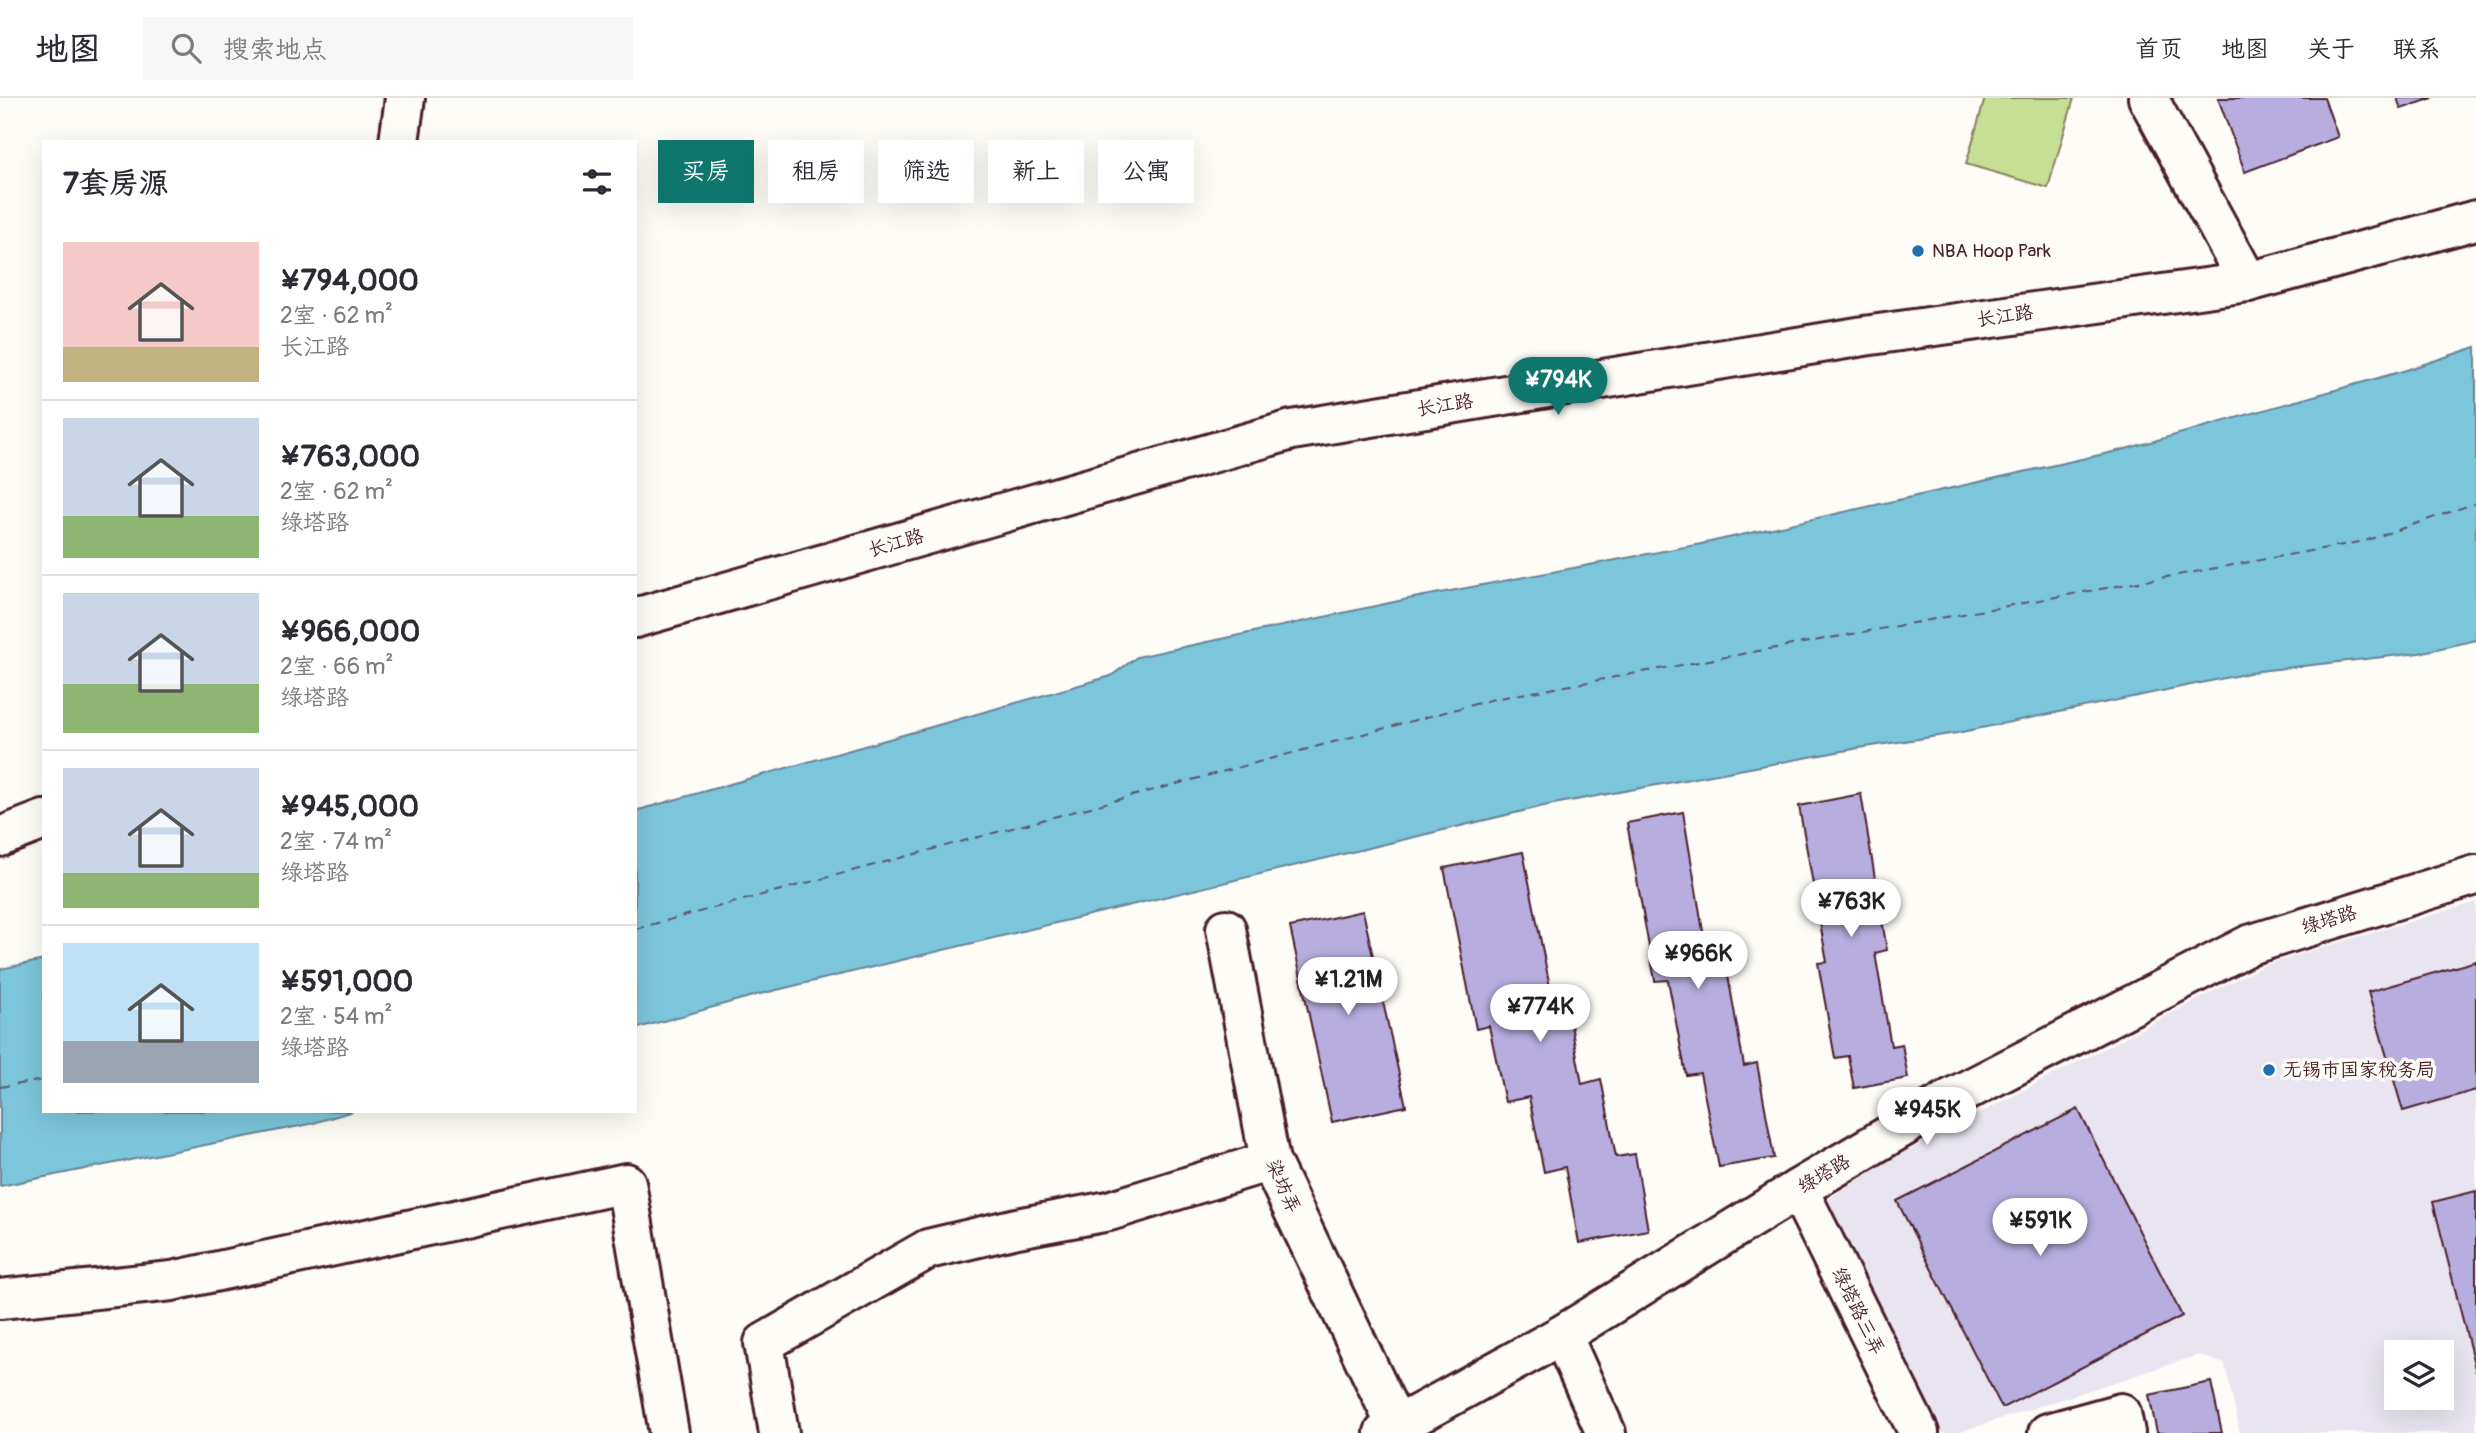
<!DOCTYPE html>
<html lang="zh">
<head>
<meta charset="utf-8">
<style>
  :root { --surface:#fff; --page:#f7f7f7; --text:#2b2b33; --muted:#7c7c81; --line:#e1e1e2; --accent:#0f766e }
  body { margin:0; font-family:Pangolin,"LXGW WenKai TC",sans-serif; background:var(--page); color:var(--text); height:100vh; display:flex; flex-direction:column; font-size:26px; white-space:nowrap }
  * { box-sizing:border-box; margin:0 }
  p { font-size:23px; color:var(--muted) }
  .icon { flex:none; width:38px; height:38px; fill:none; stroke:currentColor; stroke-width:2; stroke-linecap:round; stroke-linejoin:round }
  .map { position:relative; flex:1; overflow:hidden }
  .details { position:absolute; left:42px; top:42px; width:595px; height:973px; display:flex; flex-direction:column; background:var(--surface); border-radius:0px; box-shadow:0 7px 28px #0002 }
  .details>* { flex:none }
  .banner { position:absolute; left:658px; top:42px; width:665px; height:63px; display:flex; gap:14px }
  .fabs { position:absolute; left:2384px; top:1242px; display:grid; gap:14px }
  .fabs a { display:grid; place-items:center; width:70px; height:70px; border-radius:0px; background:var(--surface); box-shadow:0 7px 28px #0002; font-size:35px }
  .price { position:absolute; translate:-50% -60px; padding:0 16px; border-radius:24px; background:#fff; color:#222; font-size:23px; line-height:46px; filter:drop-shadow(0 2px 4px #0008) }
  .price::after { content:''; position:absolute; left:50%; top:42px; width:21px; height:16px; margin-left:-10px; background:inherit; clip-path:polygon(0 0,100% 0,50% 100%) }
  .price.current { background:var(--accent); color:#fff }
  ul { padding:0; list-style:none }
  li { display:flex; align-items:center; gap:21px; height:175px; padding:0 21px }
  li+li { border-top:2px solid var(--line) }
  li span { display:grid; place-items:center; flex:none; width:196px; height:140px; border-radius:0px; color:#555 }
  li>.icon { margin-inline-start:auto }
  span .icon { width:84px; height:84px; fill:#fffc; stroke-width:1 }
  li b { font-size:30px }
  h2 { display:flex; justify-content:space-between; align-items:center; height:84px; padding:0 21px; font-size:30px }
  .tag { padding:0 24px; border-radius:0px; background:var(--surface); box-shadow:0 7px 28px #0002; font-size:24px; line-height:63px }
  .tag.current { background:var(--accent); color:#fff }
  header { display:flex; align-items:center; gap:42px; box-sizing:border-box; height:98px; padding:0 35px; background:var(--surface); border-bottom:2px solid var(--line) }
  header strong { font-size:33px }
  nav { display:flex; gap:38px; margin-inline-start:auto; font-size:24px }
  .search { width:490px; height:63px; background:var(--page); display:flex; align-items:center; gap:18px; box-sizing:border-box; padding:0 24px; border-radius:0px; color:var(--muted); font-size:26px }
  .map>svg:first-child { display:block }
</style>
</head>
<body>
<header>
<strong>地图</strong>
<div class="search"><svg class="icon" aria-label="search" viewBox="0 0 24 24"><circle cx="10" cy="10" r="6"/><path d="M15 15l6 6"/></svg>搜索地点</div>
<nav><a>首页</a><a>地图</a><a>关于</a><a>联系</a></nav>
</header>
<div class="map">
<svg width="2476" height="1335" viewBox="0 0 2476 1335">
  <rect width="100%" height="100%" fill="#fdfcf7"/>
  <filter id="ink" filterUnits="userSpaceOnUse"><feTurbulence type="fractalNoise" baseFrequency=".0143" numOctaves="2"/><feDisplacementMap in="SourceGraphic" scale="14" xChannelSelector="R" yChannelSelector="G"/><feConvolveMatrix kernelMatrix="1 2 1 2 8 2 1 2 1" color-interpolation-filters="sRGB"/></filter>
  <g filter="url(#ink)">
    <!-- built -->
    <path fill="#e8e5f0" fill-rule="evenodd" d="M2476,804V1335H2240L2225,1266L2199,1257L1956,1335H1940L1827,1103L1861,1077L2264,867ZM2396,1255H2441V1300H2396Z"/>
    <!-- green -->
    <polygon fill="#c6df95" stroke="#887f60" stroke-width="2" points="1985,0 2074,0 2048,90 1966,66"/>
    <!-- water -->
    <g fill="#7bc6db" stroke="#678395" stroke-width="2">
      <polygon points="2476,249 2476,542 2419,555 2259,573 1957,635 1859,650 1548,707 760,896 635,931 635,713 1111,578 1137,559 1408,501 1701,446 2122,352 2403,273"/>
      <polygon points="44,862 44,1013 353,1013 310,1026 0,1088 0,871"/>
    </g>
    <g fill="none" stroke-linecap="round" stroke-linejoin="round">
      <!-- ferry -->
      <g stroke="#5b5969" stroke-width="2" stroke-dasharray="9 7" stroke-linecap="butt">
        <polyline points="635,831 1494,601 2365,443 2476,405"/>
        <polyline points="0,989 44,982"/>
      </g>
    </g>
    <!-- building -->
    <g fill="#b7aedf" stroke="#4a1f2b" stroke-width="2">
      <polygon points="2218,0 2324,0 2338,39 2245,74"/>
      <polygon points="2397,0 2433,0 2401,11"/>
      <polygon points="1861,696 1887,852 1875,855 1891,948 1902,946 1908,980 1854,990 1848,958 1835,960 1818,865 1827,864 1799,708"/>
      <polygon points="1683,714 1710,875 1727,872 1744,968 1757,965 1774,1060 1719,1069 1700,975 1686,977 1668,882 1655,883 1627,725"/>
      <polygon points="1523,754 1555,914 1568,911 1582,986 1601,981 1616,1059 1635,1056 1648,1132 1579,1145 1565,1069 1544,1074 1529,999 1505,1004 1489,928 1476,931 1444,770"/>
      <polygon points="1363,813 1406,1008 1332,1024 1290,829"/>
      <polygon points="2476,863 2476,992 2403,1013 2368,894"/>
      <polygon points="2078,1011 2182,1218 2002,1310 1897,1103"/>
      <polygon points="2476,1093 2476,1274 2433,1104"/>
      <polygon points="2211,1284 2222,1335 2157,1335 2149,1297"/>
    </g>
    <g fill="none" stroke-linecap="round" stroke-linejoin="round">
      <!-- minor casing -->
      <g stroke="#4a1f2b" stroke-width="44">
        <g id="minor">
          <polyline points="2148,0 2248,184"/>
          <polyline points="399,44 405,0"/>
          <polyline points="635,520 1292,332 1864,238 2248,184 2476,122"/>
          <polyline points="0,739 44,722"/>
          <polyline points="1226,831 1270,1063 1396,1327"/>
          <polyline points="1798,1091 1919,1335"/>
          <polyline points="0,1201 172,1183 626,1085 669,1335"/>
          <polyline points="1562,1237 1606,1335"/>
          <polyline points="779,1335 764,1245 928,1151 1017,1130 1109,1113 1270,1063"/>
          <polyline points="1384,1335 1562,1237 1798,1091 1952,1000 2249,847 2476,777"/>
          <polyline points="2048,1335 2121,1315 2125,1335"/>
        </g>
      </g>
      <!-- minor -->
      <use href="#minor" stroke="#fdfcf7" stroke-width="38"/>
    </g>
  </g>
  <!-- markers -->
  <g fill="#1f6fb2" stroke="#fdfcf7" stroke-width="2.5">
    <circle cx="1918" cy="153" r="7"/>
    <circle cx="2269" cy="972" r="7"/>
  </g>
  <g text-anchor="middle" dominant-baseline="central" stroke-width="7" stroke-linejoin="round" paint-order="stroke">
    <!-- poi labels -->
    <g font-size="19" fill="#4a1f2b" stroke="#fdfcf7" text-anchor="start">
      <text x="1932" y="153">NBA Hoop Park</text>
      <text x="2283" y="972">无锡市国家税务局</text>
    </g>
    <!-- street labels -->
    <g font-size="19" fill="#4a1f2b" stroke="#fdfcf7">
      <text transform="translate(2005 218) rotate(-8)">长江路</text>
      <text transform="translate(1445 307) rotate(-9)">长江路</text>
      <text transform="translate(896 445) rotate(-16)">长江路</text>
      <text transform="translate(2329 822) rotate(-17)">绿塔路</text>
      <text transform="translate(1824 1076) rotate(-31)">绿塔路</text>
      <text transform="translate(1283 1088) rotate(66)">染坊弄</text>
      <text transform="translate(1858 1213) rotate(64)">绿塔路三弄</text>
    </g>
  </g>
</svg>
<div class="fabs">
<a><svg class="icon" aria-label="layers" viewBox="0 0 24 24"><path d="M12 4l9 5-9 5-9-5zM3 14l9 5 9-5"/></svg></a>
</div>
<b class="price current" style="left:1558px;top:319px">¥794K</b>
<b class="price" style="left:1851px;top:841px">¥763K</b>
<b class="price" style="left:1698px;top:893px">¥966K</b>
<b class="price" style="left:1348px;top:919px">¥1.21M</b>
<b class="price" style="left:1540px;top:946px">¥774K</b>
<b class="price" style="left:1927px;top:1049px">¥945K</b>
<b class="price" style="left:2040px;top:1160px">¥591K</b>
<div class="banner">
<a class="tag current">买房</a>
<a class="tag">租房</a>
<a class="tag">筛选</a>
<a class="tag">新上</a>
<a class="tag">公寓</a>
</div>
<section class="details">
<h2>7套房源<svg class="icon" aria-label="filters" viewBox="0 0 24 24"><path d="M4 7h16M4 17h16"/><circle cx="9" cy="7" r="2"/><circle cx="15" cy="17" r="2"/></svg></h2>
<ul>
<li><span style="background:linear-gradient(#f6c9c9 75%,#c2b280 0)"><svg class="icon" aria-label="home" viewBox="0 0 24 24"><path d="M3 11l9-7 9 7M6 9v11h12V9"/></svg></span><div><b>¥794,000</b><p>2室 · 62 m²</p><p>长江路</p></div></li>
<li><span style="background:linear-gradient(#c9d6e8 70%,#8fb573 0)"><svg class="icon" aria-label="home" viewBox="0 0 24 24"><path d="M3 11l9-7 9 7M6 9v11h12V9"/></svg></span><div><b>¥763,000</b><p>2室 · 62 m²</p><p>绿塔路</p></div></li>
<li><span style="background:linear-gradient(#c9d6e8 65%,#8fb573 0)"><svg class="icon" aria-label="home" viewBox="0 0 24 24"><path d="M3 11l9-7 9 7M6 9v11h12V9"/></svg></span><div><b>¥966,000</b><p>2室 · 66 m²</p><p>绿塔路</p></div></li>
<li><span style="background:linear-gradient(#c9d6e8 75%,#8fb573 0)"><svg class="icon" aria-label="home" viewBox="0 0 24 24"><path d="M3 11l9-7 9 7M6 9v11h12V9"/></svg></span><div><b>¥945,000</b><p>2室 · 74 m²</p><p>绿塔路</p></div></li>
<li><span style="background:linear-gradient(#bfe0f5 70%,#9aa5b1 0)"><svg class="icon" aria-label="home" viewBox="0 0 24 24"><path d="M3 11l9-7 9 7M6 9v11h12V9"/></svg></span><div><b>¥591,000</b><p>2室 · 54 m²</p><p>绿塔路</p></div></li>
</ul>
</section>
</div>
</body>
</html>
